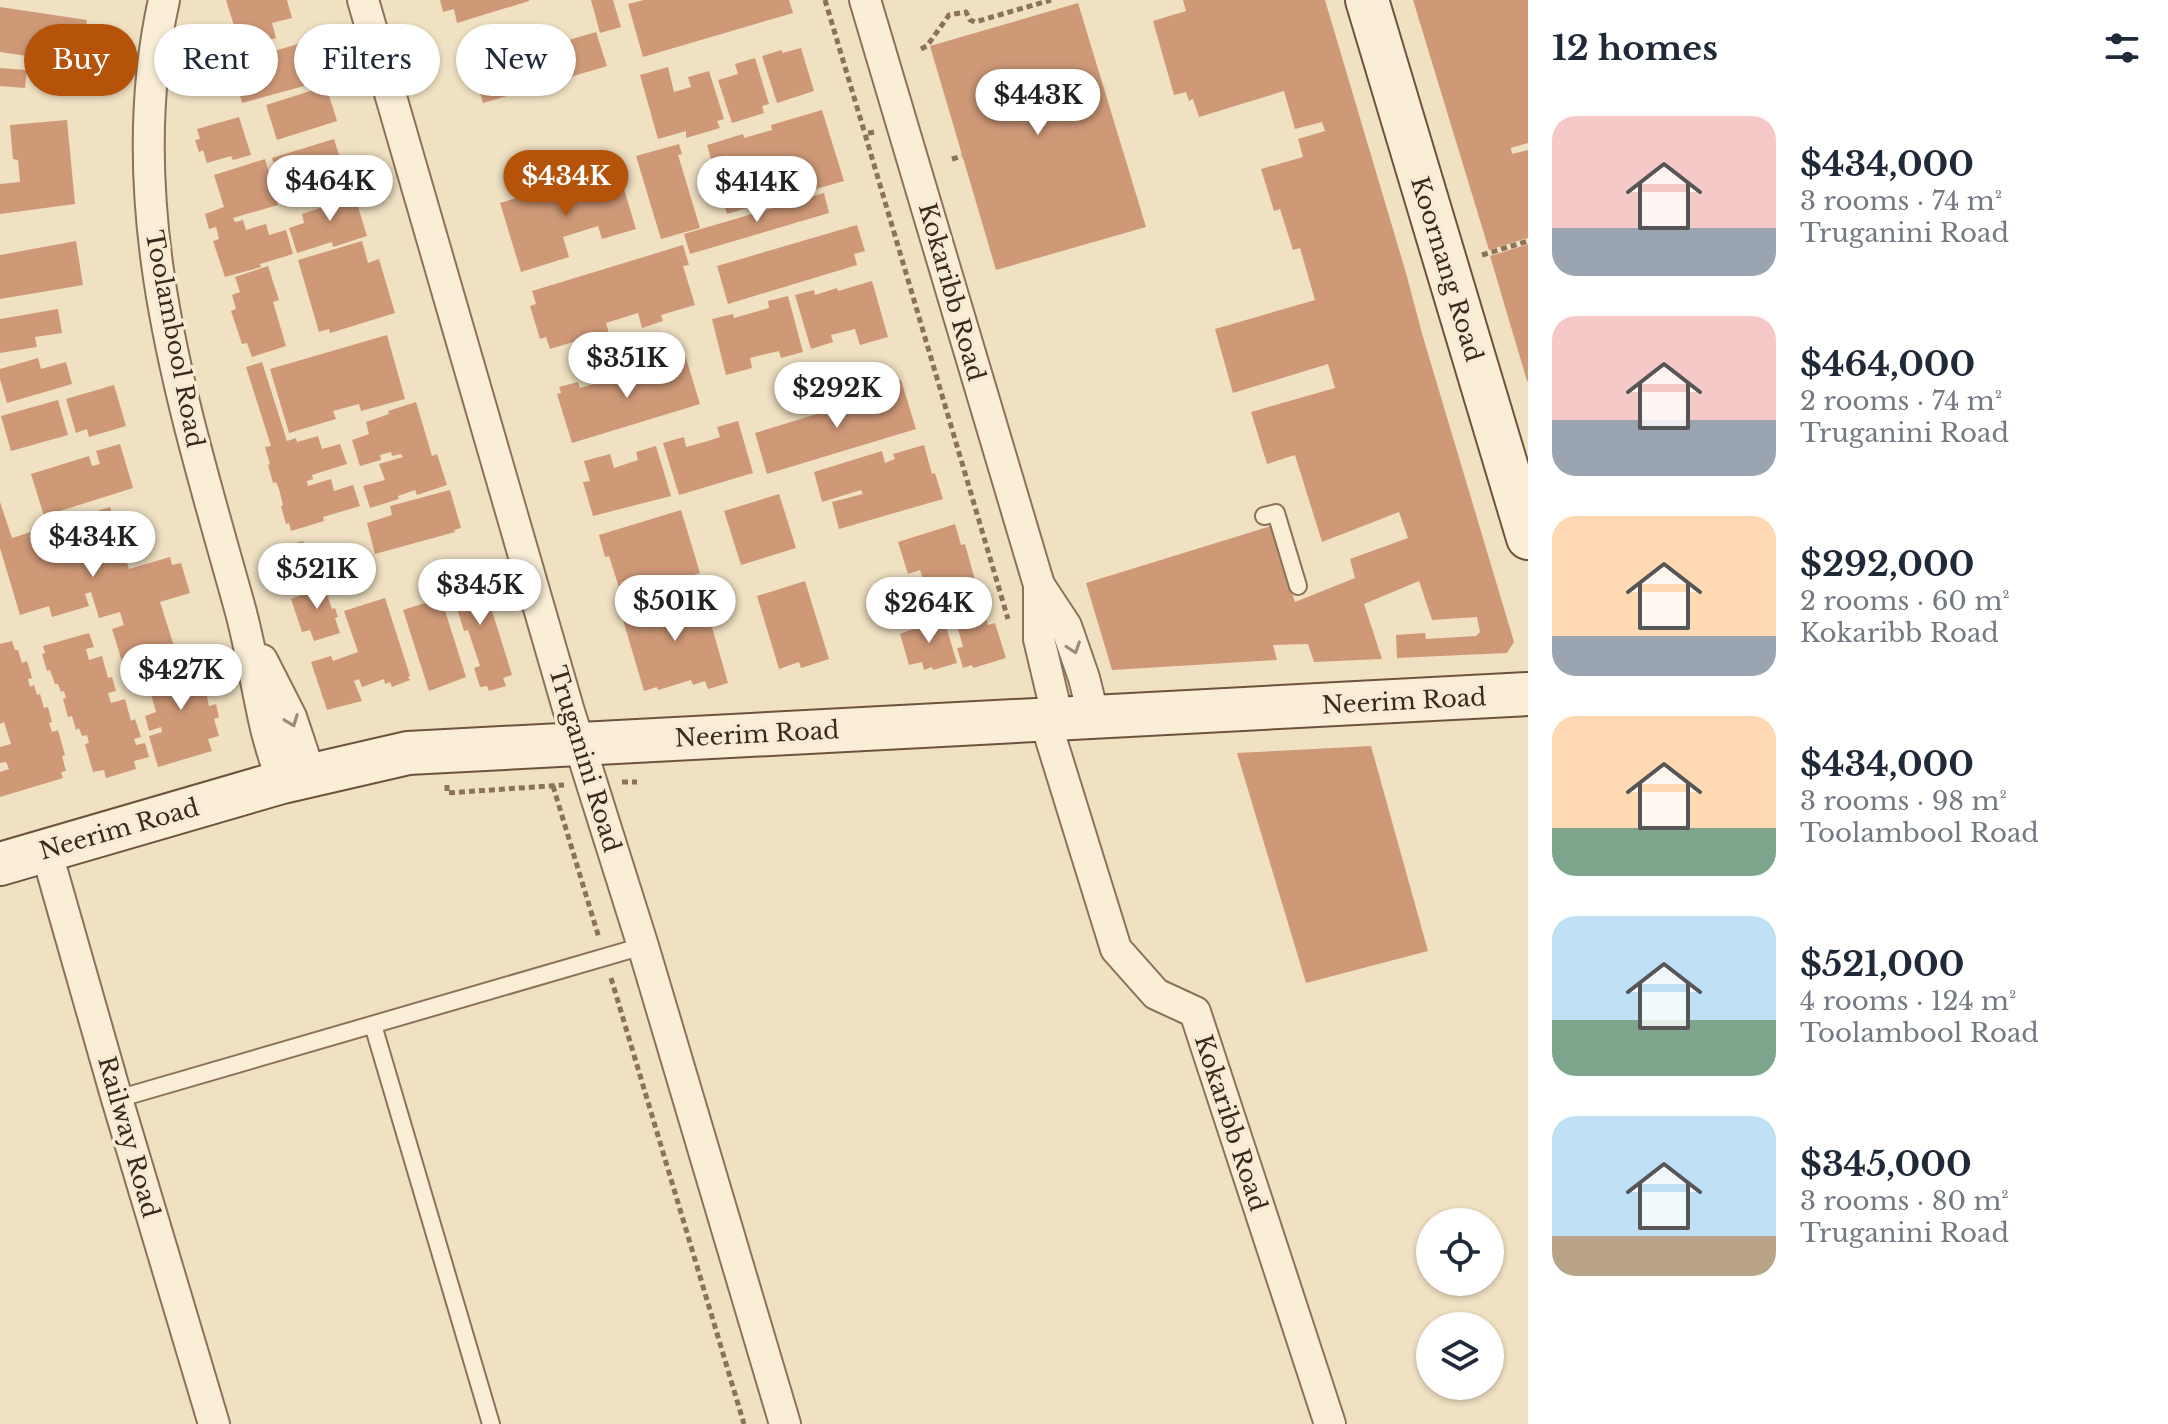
<!DOCTYPE html>
<html lang="en">
<head>
<meta charset="utf-8">
<style>
  :root { --surface:#fff; --page:#f6f6f7; --text:#1f2937; --muted:#747a83; --accent:#b45309 }
  body { margin:0; font-family:"Libre Baskerville",serif; background:var(--page); color:var(--text); height:100vh; display:flex; flex-direction:column; font-size:30px; white-space:nowrap }
  * { box-sizing:border-box; margin:0 }
  p { font-size:26px; color:var(--muted) }
  .icon { flex:none; width:44px; height:44px; fill:none; stroke:currentColor; stroke-width:2; stroke-linecap:round; stroke-linejoin:round }
  .map { position:relative; flex:1; overflow:hidden }
  .sheet { display:flex; flex-direction:column; background:var(--surface); width:640px }
  .sheet>* { flex:none }
  .guide { position:absolute; left:24px; top:24px; width:760px; height:72px; display:flex; gap:16px }
  .fabs { position:absolute; left:1416px; top:1208px; display:grid; gap:16px }
  .fabs a { display:grid; place-items:center; width:88px; height:88px; border-radius:50%; background:var(--surface); box-shadow:0 2px 6px #0004; font-size:40px }
  .price { position:absolute; translate:-50% -68px; padding:0 18px; border-radius:28px; background:#fff; color:#222; font-size:26px; line-height:52px; filter:drop-shadow(0 2px 4px #0008) }
  .price::after { content:''; position:absolute; left:50%; top:48px; width:24px; height:18px; margin-left:-12px; background:inherit; clip-path:polygon(0 0,100% 0,50% 100%) }
  .price.active { background:var(--accent); color:#fff }
  ul { padding:0; list-style:none }
  li { display:flex; align-items:center; gap:24px; height:200px; padding:0 24px }
  li span { display:grid; place-items:center; flex:none; width:224px; height:160px; border-radius:24px; color:#555 }
  li>.icon { margin-inline-start:auto }
  span .icon { width:96px; height:96px; fill:#fffc; stroke-width:1 }
  li b { font-size:34px }
  h2 { display:flex; justify-content:space-between; align-items:center; height:96px; padding:0 24px; font-size:34px }
  .pill { padding:0 28px; border-radius:36px; background:var(--surface); box-shadow:0 2px 6px #0004; font-size:28px; line-height:72px }
  .pill.active { background:var(--accent); color:#fff }
  main { display:flex; flex:1; min-height:0 }
  .map>svg:first-child { display:block }
</style>
</head>
<body>
<main>
<div class="map">
<svg width="1528" height="1424" viewBox="0 0 1528 1424">
  <rect width="100%" height="100%" fill="#f0e1c3"/>
  <!-- building -->
  <g fill="#cf9978">
    <polygon points="226,0 287,0 292,18 272,23 276,38 241,48"/>
    <polygon points="440,0 529,0 529,1 457,23 454,9 443,12"/>
    <polygon points="591,0 613,0 621,27 600,33"/>
    <polygon points="644,0 789,0 793,13 643,57 628,4"/>
    <polygon points="1183,0 1325,0 1406,273 1423,337 1514,642 1507,653 1397,658 1396,635 1425,633 1426,639 1476,636 1480,632 1477,617 1432,620 1419,581 1364,604 1382,659 1314,662 1308,644 1273,645 1277,660 1112,670 1086,583 1271,526 1295,602 1355,578 1350,559 1408,538 1399,512 1322,542 1295,455 1267,464 1251,412 1335,388 1328,364 1233,393 1215,329 1315,300 1300,248 1293,250 1280,209 1274,211 1261,169 1303,157 1298,139 1325,131 1322,122 1295,129 1284,91 1199,117 1193,99 1189,101 1186,92 1174,95 1153,21 1186,11"/>
    <polygon points="1413,0 1528,0 1528,143 1511,148 1512,154 1528,150 1528,238 1489,250"/>
    <polygon points="1078,3 1146,227 996,270 930,46"/>
    <polygon points="0,7 87,20 80,64 0,52"/>
    <polygon points="596,32 607,66 483,103 473,68"/>
    <polygon points="308,41 322,81 242,103 237,85 220,90 214,69"/>
    <polygon points="801,48 814,91 777,103 762,56 782,50 782,53"/>
    <polygon points="755,58 769,104 762,106 764,113 732,123 718,80 738,74 735,64"/>
    <polygon points="668,67 674,92 691,87 688,77 709,71 724,119 717,121 720,128 686,138 686,131 658,139 640,75"/>
    <polygon points="0,68 27,70 25,88 0,86"/>
    <polygon points="326,86 337,121 277,140 266,105"/>
    <polygon points="822,110 844,181 791,196 789,192 763,200 764,203 727,214 707,145 743,134 744,138 772,130 771,125"/>
    <polygon points="239,117 251,155 233,160 231,156 207,163 203,150 199,152 195,140 200,139 197,129"/>
    <polygon points="67,120 75,204 0,214 0,184 20,182 18,160 13,159 10,125"/>
    <polygon points="334,139 344,171 354,168 359,183 334,191 333,187 286,202 272,158"/>
    <polygon points="679,144 682,154 678,155 700,228 661,239 636,156"/>
    <polygon points="265,159 278,205 233,218 235,222 243,220 246,230 266,224 269,235 286,230 293,254 260,264 261,267 225,277 213,241 219,239 216,227 209,229 205,214 224,207 214,175"/>
    <polygon points="617,166 636,229 602,239 598,226 563,237 569,257 521,272 500,203 549,188 551,197 585,186 582,177"/>
    <polygon points="347,188 351,201 356,200 367,236 333,247 332,242 297,253 289,228 304,223 302,214 323,207 319,197"/>
    <polygon points="824,193 829,213 690,254 684,234"/>
    <polygon points="857,225 865,251 854,254 857,265 728,304 717,266"/>
    <polygon points="76,241 83,285 0,299 0,255"/>
    <polygon points="362,241 368,263 379,259 395,313 330,333 329,329 319,332 298,260"/>
    <polygon points="1528,244 1528,381 1527,381 1490,256"/>
    <polygon points="683,245 689,265 683,266 695,305 661,315 663,321 642,328 638,313 606,323 610,337 594,342 593,336 550,349 546,337 540,339 530,306 536,304 532,291"/>
    <polygon points="268,266 279,300 273,302 286,346 252,357 247,343 242,344 231,311 236,309 232,295 240,292 235,277"/>
    <polygon points="872,281 888,337 860,345 855,329 831,335 833,342 811,349 795,295 814,290 815,295 837,288 838,291"/>
    <polygon points="788,296 803,352 781,358 779,351 750,358 752,368 726,375 712,319 733,314 734,318 769,308 768,301"/>
    <polygon points="58,309 62,333 35,337 37,347 0,353 0,319"/>
    <polygon points="387,335 405,399 361,411 359,404 333,411 336,419 289,433 270,369"/>
    <polygon points="673,353 675,358 685,355 700,404 572,443 557,394 561,393 559,387 578,382 580,388 631,373 634,379 643,376 645,381 662,376 656,358"/>
    <polygon points="38,358 41,369 66,362 72,384 7,403 0,379 0,369"/>
    <polygon points="262,362 287,441 296,438 297,442 318,436 322,449 340,444 347,464 312,475 313,479 307,481 308,486 331,479 334,491 353,485 360,506 323,517 324,521 291,531 289,523 286,524 281,506 283,505 279,489 276,482 273,483 268,465 270,464 265,447 271,446 246,367"/>
    <polygon points="901,380 916,429 767,474 755,433 886,393 884,385"/>
    <polygon points="114,385 126,426 89,437 87,429 76,433 66,399"/>
    <polygon points="58,400 68,435 11,451 1,416"/>
    <polygon points="416,402 432,456 437,454 447,485 417,495 415,490 398,496 399,499 370,508 363,486 385,480 379,464 403,457 401,454 392,456 391,452 380,455 381,460 360,466 352,440 369,434 366,422 389,414 388,411"/>
    <polygon points="738,421 753,473 679,495 663,443 684,437 686,447 708,441 720,437 717,427"/>
    <polygon points="120,444 133,488 44,516 31,474 89,456 92,466 100,464 96,451"/>
    <polygon points="924,445 932,474 935,473 943,499 839,529 832,502 863,494 861,490 822,502 814,472 882,451 885,463 895,459 893,454"/>
    <polygon points="656,446 671,496 593,516 583,482 590,481 584,461 610,454 614,468 638,460 636,452"/>
    <polygon points="450,490 461,528 454,530 455,532 375,554 367,523 392,515 390,506"/>
    <polygon points="779,494 796,548 741,565 724,511"/>
    <polygon points="0,502 12,538 110,507 129,569 170,557 172,565 181,563 190,593 160,602 174,646 122,661 112,629 124,625 120,612 99,618 91,592 85,594 89,606 52,617 49,606 20,615 0,548"/>
    <polygon points="681,510 700,573 622,597 609,556 605,557 599,535"/>
    <polygon points="955,524 961,545 965,544 977,587 974,588 980,608 954,616 953,612 936,617 920,570 908,574 898,542"/>
    <polygon points="303,541 313,576 285,584 275,549"/>
    <polygon points="478,566 512,675 503,678 506,686 489,691 487,686 480,687 474,668 480,666 468,630 464,631 447,576"/>
    <polygon points="324,574 330,591 326,592 332,609 335,608 338,617 335,618 340,633 314,641 310,630 302,632 291,599 314,590 310,579"/>
    <polygon points="805,581 829,659 801,668 799,662 779,669 757,596"/>
    <polygon points="701,589 728,683 708,689 705,681 693,685 691,680 658,690 657,687 644,691 621,613"/>
    <polygon points="385,598 410,676 408,677 410,680 392,687 390,682 385,684 384,679 362,687 359,679 354,681 362,701 327,710 311,662 331,656 333,661 358,652 344,611"/>
    <polygon points="441,598 466,677 429,691 403,610"/>
    <polygon points="984,612 988,625 995,623 1006,658 973,668 972,665 963,668 957,648 963,647 956,621"/>
    <polygon points="936,619 937,622 944,620 957,663 933,670 932,667 924,670 922,662 909,665 900,634 913,629 912,626"/>
    <polygon points="89,633 94,647 86,649 89,660 102,656 108,678 112,677 116,691 108,693 111,703 125,699 131,721 135,719 141,737 134,739 136,745 145,743 149,757 134,761 136,769 106,778 104,770 93,772 85,744 89,743 87,735 82,736 79,728 76,730 72,716 68,717 63,699 66,698 64,691 61,692 58,684 55,684 50,670 47,671 42,654 45,653 43,646"/>
    <polygon points="12,641 15,650 18,650 22,663 27,661 32,678 28,679 30,687 34,685 37,695 40,694 44,708 48,707 52,722 49,723 52,732 58,730 65,755 62,756 66,771 61,772 63,778 0,797 0,772 9,769 6,762 0,763 0,747 11,744 4,722 0,724 0,644"/>
    <polygon points="178,657 186,660 189,669 197,666 199,671 210,668 214,685 205,687 209,706 216,704 219,717 214,719 219,736 208,739 212,751 158,767 149,736 162,732 161,727 149,731 145,716 156,712 147,680 157,677 155,669 160,662"/>
    <polygon points="1371,746 1428,951 1306,983 1237,753"/>
  </g>
  <g fill="none" stroke-linecap="round" stroke-linejoin="round">
    <!-- lane casing -->
    <g stroke="#8b7259" stroke-width="20">
      <g id="lane">
        <polyline points="1264,516 1276,513 1298,586"/>
        <polyline points="373,1025 491,1424"/>
        <polyline points="117,1099 643,946"/>
      </g>
    </g>
    <!-- street casing -->
    <g stroke="#8b7259" stroke-width="34">
      <g id="street">
        <path d="M164,0C118,207 184,407 239,605C250,644 256,684 265,724C269,743 276,762 282,782"/>
        <polyline points="363,0 568,708 643,946 785,1424"/>
        <polyline points="865,0 1039,585 1039,639 1058,719"/>
        <polyline points="1039,585 1066,626 1084,678 1094,718"/>
        <polyline points="262,660 291,717 310,774"/>
        <polyline points="1045,720 1116,949 1156,994 1195,1012 1330,1424"/>
        <polyline points="46,850 117,1099 214,1424"/>
      </g>
    </g>
    <!-- secondary casing -->
    <g stroke="#6d533c" stroke-width="46">
      <g id="secondary">
        <polyline points="1367,0 1528,538"/>
        <polyline points="0,864 282,782 408,753 1528,694"/>
      </g>
    </g>
    <!-- path -->
    <g stroke="#8b7259" stroke-width="5" stroke-dasharray="6 4" stroke-linecap="butt">
      <polyline points="825,0 865,134"/>
      <polyline points="921,49 927,46 949,15 966,12 970,20 975,22 1051,0"/>
      <polyline points="874,132 865,134 1008,619"/>
      <polyline points="952,159 962,156"/>
      <polyline points="1482,255 1528,241"/>
      <polyline points="622,782 637,782"/>
      <polyline points="447,785 447,793 564,785"/>
      <polyline points="553,786 599,938"/>
      <polyline points="611,978 744,1424"/>
    </g>
    <!-- lane -->
    <use href="#lane" stroke="#faeed7" stroke-width="16"/>
    <!-- street -->
    <use href="#street" stroke="#faeed7" stroke-width="30"/>
    <!-- secondary -->
    <use href="#secondary" stroke="#faeed7" stroke-width="42"/>
  </g>
  <!-- one-way arrows -->
  <defs><path id="oneway-chevron" d="M-2-3.5L2.5 0L-2 3.5" fill="none" stroke-width="1.6" stroke-linecap="round" stroke-linejoin="round" transform="scale(2)"/></defs>
  <g stroke="#9a8c7a">
    <use href="#oneway-chevron" transform="translate(1074 648) rotate(71)"/>
    <use href="#oneway-chevron" transform="translate(292 721) rotate(69)"/>
  </g>
  <g text-anchor="middle" dominant-baseline="central" stroke-width="7" stroke-linejoin="round" paint-order="stroke">
    <!-- street labels -->
    <g font-size="24" fill="#3a2a1e" stroke="#f7ebd3">
      <text transform="translate(1447 269) rotate(73)">Koornang Road</text>
      <text transform="translate(952 292) rotate(74)">Kokaribb Road</text>
      <text transform="translate(175 339) rotate(79)">Toolambool Road</text>
      <text transform="translate(1404 701) rotate(-3)">Neerim Road</text>
      <text transform="translate(757 734) rotate(-3)">Neerim Road</text>
      <text transform="translate(585 759) rotate(73)">Truganini Road</text>
      <text transform="translate(119 829) rotate(-16)">Neerim Road</text>
      <text transform="translate(1231 1123) rotate(72)">Kokaribb Road</text>
      <text transform="translate(129 1137) rotate(74)">Railway Road</text>
    </g>
  </g>
</svg>
<div class="fabs">
<a><svg class="icon" aria-label="locate" viewBox="0 0 24 24"><circle cx="12" cy="12" r="6"/><path d="M12 2v4M12 18v4M2 12h4M18 12h4"/></svg></a>
<a><svg class="icon" aria-label="layers" viewBox="0 0 24 24"><path d="M12 4l9 5-9 5-9-5zM3 14l9 5 9-5"/></svg></a>
</div>
<b class="price" style="left:1038px;top:137px">$443K</b>
<b class="price active" style="left:566px;top:218px">$434K</b>
<b class="price" style="left:330px;top:223px">$464K</b>
<b class="price" style="left:757px;top:224px">$414K</b>
<b class="price" style="left:627px;top:400px">$351K</b>
<b class="price" style="left:837px;top:430px">$292K</b>
<b class="price" style="left:93px;top:579px">$434K</b>
<b class="price" style="left:317px;top:611px">$521K</b>
<b class="price" style="left:480px;top:627px">$345K</b>
<b class="price" style="left:675px;top:643px">$501K</b>
<b class="price" style="left:929px;top:645px">$264K</b>
<b class="price" style="left:181px;top:712px">$427K</b>
<div class="guide">
<a class="pill active">Buy</a>
<a class="pill">Rent</a>
<a class="pill">Filters</a>
<a class="pill">New</a>
</div>
</div>
<section class="sheet">
<h2>12 homes<svg class="icon" aria-label="filters" viewBox="0 0 24 24"><path d="M4 7h16M4 17h16"/><circle cx="9" cy="7" r="2"/><circle cx="15" cy="17" r="2"/></svg></h2>
<ul>
<li><span style="background:linear-gradient(#f6c9c9 70%,#9aa5b1 0)"><svg class="icon" aria-label="home" viewBox="0 0 24 24"><path d="M3 11l9-7 9 7M6 9v11h12V9"/></svg></span><div><b>$434,000</b><p>3 rooms · 74 m²</p><p>Truganini Road</p></div></li>
<li><span style="background:linear-gradient(#f6c9c9 65%,#9aa5b1 0)"><svg class="icon" aria-label="home" viewBox="0 0 24 24"><path d="M3 11l9-7 9 7M6 9v11h12V9"/></svg></span><div><b>$464,000</b><p>2 rooms · 74 m²</p><p>Truganini Road</p></div></li>
<li><span style="background:linear-gradient(#ffd9b3 75%,#9aa5b1 0)"><svg class="icon" aria-label="home" viewBox="0 0 24 24"><path d="M3 11l9-7 9 7M6 9v11h12V9"/></svg></span><div><b>$292,000</b><p>2 rooms · 60 m²</p><p>Kokaribb Road</p></div></li>
<li><span style="background:linear-gradient(#ffd9b3 70%,#7fa58c 0)"><svg class="icon" aria-label="home" viewBox="0 0 24 24"><path d="M3 11l9-7 9 7M6 9v11h12V9"/></svg></span><div><b>$434,000</b><p>3 rooms · 98 m²</p><p>Toolambool Road</p></div></li>
<li><span style="background:linear-gradient(#bfe0f5 65%,#7fa58c 0)"><svg class="icon" aria-label="home" viewBox="0 0 24 24"><path d="M3 11l9-7 9 7M6 9v11h12V9"/></svg></span><div><b>$521,000</b><p>4 rooms · 124 m²</p><p>Toolambool Road</p></div></li>
<li><span style="background:linear-gradient(#bfe0f5 75%,#b9a48a 0)"><svg class="icon" aria-label="home" viewBox="0 0 24 24"><path d="M3 11l9-7 9 7M6 9v11h12V9"/></svg></span><div><b>$345,000</b><p>3 rooms · 80 m²</p><p>Truganini Road</p></div></li>
</ul>
</section>
</main>
</body>
</html>
